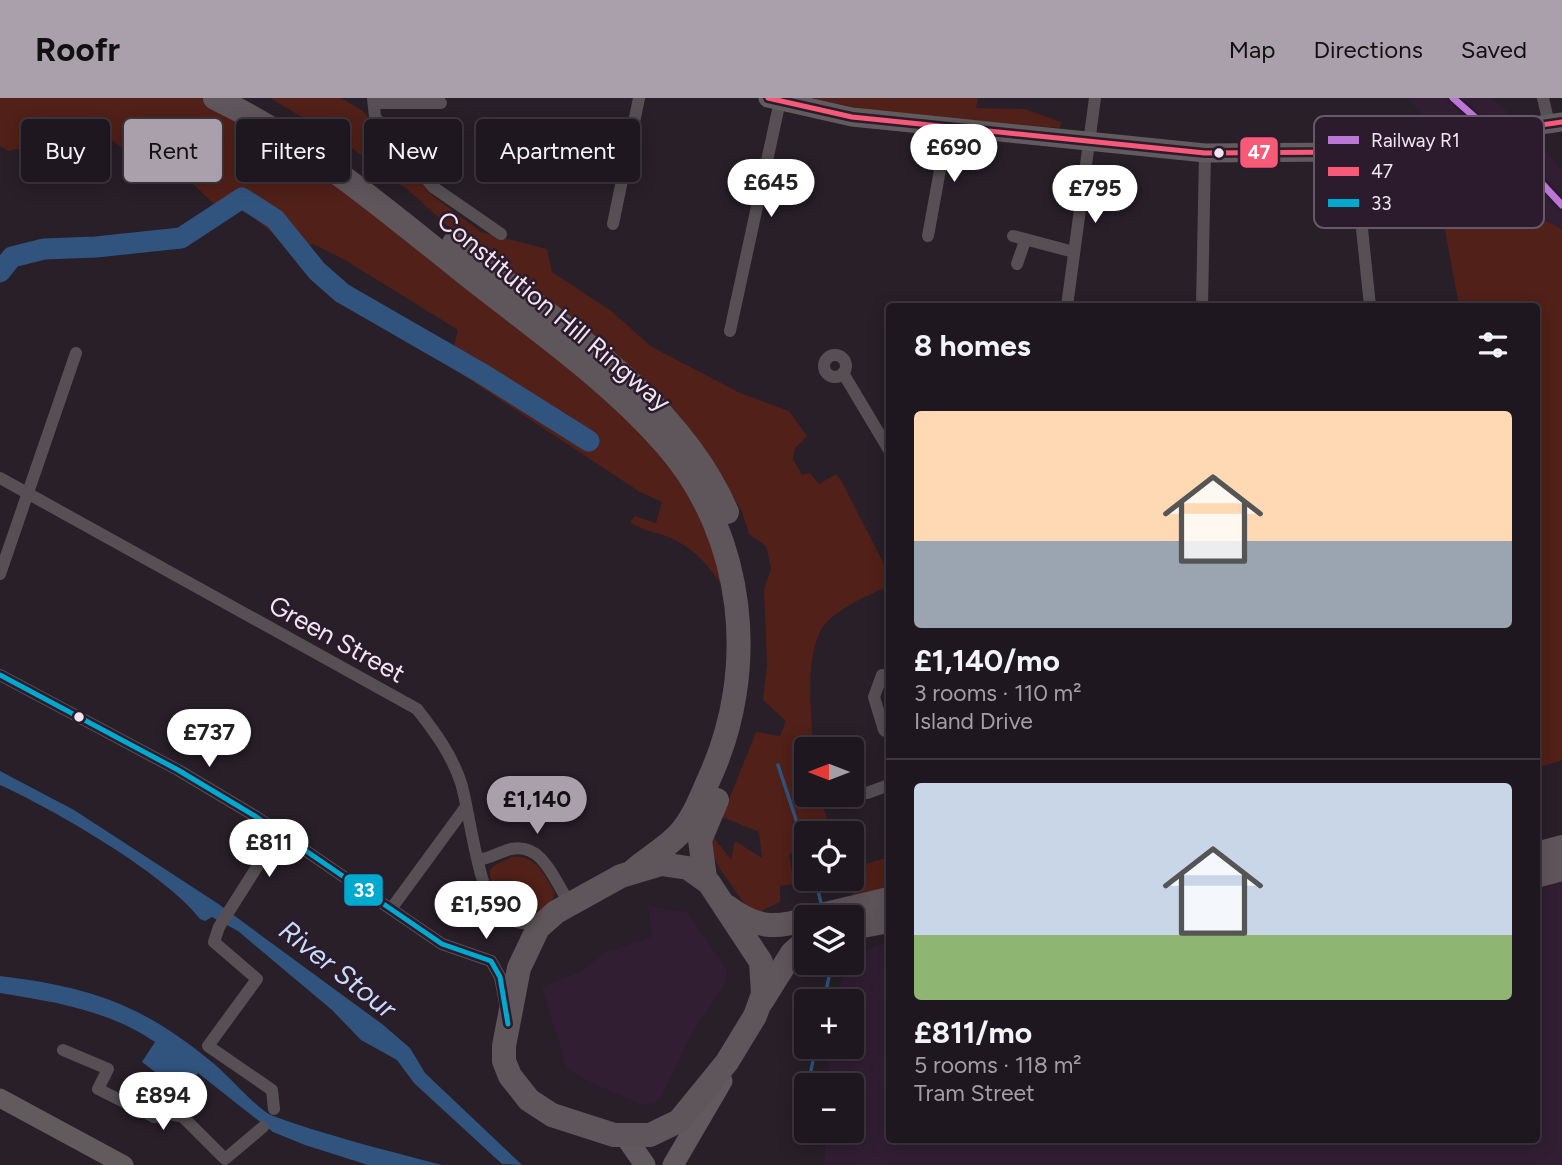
<!DOCTYPE html>
<html lang="en">
<head>
<meta charset="utf-8">
<style>
  :root { --surface:#1e171f; --page:#262028; --text:#f1f3f6; --muted:#a19fa4; --line:#3c363d; --accent:#aaa0ab }
  body { margin:0; font-family:Figtree,sans-serif; background:var(--page); color:var(--text); height:100vh; display:flex; flex-direction:column; font-size:26px; white-space:nowrap }
  * { box-sizing:border-box; margin:0 }
  p { font-size:23px; color:var(--muted) }
  .icon { flex:none; width:38px; height:38px; fill:none; stroke:currentColor; stroke-width:2; stroke-linecap:round; stroke-linejoin:round }
  .map { position:relative; flex:1; overflow:hidden }
  .panel { position:absolute; left:886px; top:205px; width:654px; height:840px; display:flex; flex-direction:column; background:var(--surface); border-radius:7px; box-shadow:0 4px 18px #0003,0 0 0 2px var(--line) }
  .panel>* { flex:none }
  .top-card { position:absolute; left:21px; top:21px; width:665px; height:63px; display:flex; gap:14px }
  .needle { width:46px; rotate:270deg }
  .buttons { position:absolute; left:794px; top:639px; display:grid; gap:14px }
  .buttons a { display:grid; place-items:center; width:70px; height:70px; border-radius:7px; background:var(--surface); box-shadow:0 4px 18px #0003,0 0 0 2px var(--line); font-size:35px }
  .price { position:absolute; translate:-50% -60px; padding:0 16px; border-radius:24px; background:#fff; color:#222; font-size:23px; line-height:46px; filter:drop-shadow(0 2px 4px #0008) }
  .price::after { content:''; position:absolute; left:50%; top:42px; width:21px; height:16px; margin-left:-10px; background:inherit; clip-path:polygon(0 0,100% 0,50% 100%) }
  .price.current { background:var(--accent); color:#111 }
  ul { padding:0; list-style:none }
  li { display:grid; align-content:center; gap:14px; height:371px; padding:0 28px }
  li+li { border-top:2px solid var(--line) }
  li span { display:grid; place-items:center; height:217px; border-radius:7px; color:#555 }
  li>.icon { margin-inline-start:auto }
  span .icon { width:126px; height:126px; fill:#fffc; stroke-width:1 }
  li b { font-size:30px }
  h2 { display:flex; justify-content:space-between; align-items:center; height:84px; padding:0 28px; font-size:30px }
  .pill { padding:0 24px; border-radius:7px; background:var(--surface); box-shadow:0 4px 18px #0003,0 0 0 2px var(--line); font-size:24px; line-height:63px }
  .pill.current { background:var(--accent); color:#111 }
  header { display:flex; align-items:center; gap:42px; box-sizing:border-box; height:98px; padding:0 35px; background:var(--accent); color:#111 }
  header strong { font-size:33px }
  nav { display:flex; gap:38px; margin-inline-start:auto; font-size:24px }
  .map>svg:first-child { display:block }
</style>
</head>
<body>
<header>
<strong>Roofr</strong>
<nav><a>Map</a><a>Directions</a><a>Saved</a></nav>
</header>
<div class="map">
<svg width="1562" height="1067" viewBox="0 0 1562 1067">
  <rect width="100%" height="100%" fill="#281f29"/>
  <!-- built -->
  <g fill="#311e33">
    <polygon points="1406,0 1490,0 1520,23 1562,73 1562,131 1540,120 1505,93 1483,44 1427,34 1419,12"/>
    <polygon points="1562,771 1562,1067 824,1067 826,1033 852,1032 852,987 828,987 830,949 852,948 852,903 838,903 845,865 852,864 852,860 889,842 889,1041 1536,1041 1537,778"/>
    <polygon points="648,808 687,814 727,872 726,885 691,936 660,1002 642,1007 598,988 567,971 542,889 579,874 608,853 652,839"/>
  </g>
  <!-- green -->
  <g fill="#512018">
    <path d="M0,0H201L307,60L610,301L674,369L708,432L724,491C710,468 692,448 666,438C653,433 642,433 630,424L635,418L656,425L662,404L640,394L449,268L458,232L345,162L313,146L294,153L237,106L215,107L188,81L151,74L113,43L50,44L8,53L0,48Z"/>
    <path d="M270,0H341L363,13L432,97L481,134L547,151L552,174L610,212L652,249L740,295L789,313L807,338L795,350L793,361L802,377L810,375L819,386L836,376L842,384L889,476V489C872,494 829,515 821,532C804,566 812,614 813,651H807V696L819,697L832,735H807V762L800,752L789,756L794,786L780,788V804L757,815L748,811L720,771L712,755V738L731,761L735,743L762,760L759,734L722,719L756,634L780,638L786,623L763,602L767,566L764,491L771,470L766,448L749,436L742,414L716,369L407,91L342,43Z"/>
    <polygon points="811,0 978,0 976,10 1024,11 1061,24 1060,30 877,14"/>
    <path d="M1483,44L1505,93L1540,120L1562,131V662L1537,670L1536,208H1459L1433,67L1445,65C1456,50 1466,48 1483,44Z"/>
    <path d="M512,759C537,757 544,776 555,795C543,836 488,812 490,772L495,767Z"/>
    <polygon points="889,759 889,790 853,798 849,788 826,790 819,781 852,780 852,770"/>
  </g>
  <!-- water -->
  <g fill="#31547e">
    <path d="M0,673L74,712L217,805L382,926L410,950L425,975L522,1067L502,1066L414,985L397,962L361,942L332,912L238,833L212,819L205,823L200,821C166,776 53,711 0,687Z"/>
    <path d="M0,878C90,889 142,906 213,965C227,976 260,1014 273,1018C328,1038 385,1052 442,1067H368L305,1047L273,1034L198,975L184,996L142,964L155,944C108,912 55,904 0,895Z"/>
  </g>
  <g fill="none" stroke-linecap="round" stroke-linejoin="round">
    <!-- stream -->
    <g stroke="#31547e" stroke-width="3.5">
      <polyline points="778,667 807,755"/>
      <polyline points="815,780 822,809"/>
      <polyline points="824,903 832,864"/>
      <polyline points="808,987 816,948"/>
      <polyline points="801,1045 807,995"/>
    </g>
    <!-- river -->
    <polyline stroke="#31547e" stroke-width="21" points="0,174 12,159 44,151 96,149 181,140 242,100 275,121 317,173 342,195 481,275 589,343"/>
    <!-- street -->
    <g stroke="#565054" stroke-width="12">
      <polyline points="373,0 375,19 433,89 501,136"/>
      <polyline points="1543,0 1549,26"/>
      <polyline points="374,5 441,5"/>
      <polyline points="1354,54 1370,208"/>
      <polyline points="613,126 639,0"/>
      <polyline points="928,138 948,28"/>
      <polyline points="1013,138 1074,154"/>
      <polyline points="1017,166 1025,143"/>
      <polyline points="1067,208 1095,0"/>
      <polyline points="1202,208 1205,55"/>
      <polyline points="730,233 780,3"/>
      <circle cx="835" cy="268" r="11"/>
      <polyline points="843,275 889,352"/>
      <path d="M0,380L417,611C435,634 452,657 461,685C470,714 478,799 501,816C513,826 528,826 542,826"/>
      <polyline points="0,476 76,255"/>
      <polyline points="0,577 178,672 255,718 442,846 491,863 500,879 505,905"/>
      <polyline points="889,579 882,577 874,599 884,632 889,635"/>
      <polyline points="867,695 889,687"/>
      <path d="M479,762C490,760 500,754 511,751C540,745 552,776 564,796"/>
      <polyline points="391,811 465,710"/>
      <polyline points="63,952 108,971 98,991 154,1019 169,1016 183,1019 225,1061 263,1029"/>
      <polyline points="274,1011 272,992 208,948 257,881 214,844 219,829 279,734"/>
    </g>
    <!-- secondary -->
    <g stroke="#615b5e" stroke-width="19">
      <polyline points="768,0 852,19 1205,55 1354,54 1562,24"/>
      <polyline points="0,1000 124,1067"/>
    </g>
    <!-- primary -->
    <g stroke="#60595d" stroke-width="21">
      <polyline points="625,1038 645,1067"/>
      <polyline points="673,1067 722,983"/>
    </g>
    <!-- highway -->
    <g stroke="#5e565b" stroke-width="24">
      <path d="M215,0C308,45 386,112 466,176C534,230 610,282 667,348C746,439 759,573 709,681C701,699 693,721 679,736C666,750 648,760 634,772"/>
      <path d="M454,145C551,221 677,298 727,414"/>
      <polyline points="1536,756 1562,749"/>
      <polygon points="661,766 688,770 709,785 761,864 763,896 755,918 727,964 679,1023 650,1037 614,1037 552,1017 529,1002 510,978 504,963 504,948 519,870 538,830 556,814 621,778"/>
      <polyline points="1536,778 1562,771"/>
      <polyline points="705,780 700,742 717,702"/>
      <path d="M728,809C756,830 775,831 807,821"/>
      <polyline points="813,819 889,801"/>
      <polyline points="852,830 889,823"/>
      <polyline points="762,903 792,855 807,842"/>
    </g>
    <!-- bus-1 casing -->
    <g stroke="#2b1b2d" stroke-width="10">
      <polyline id="bus-1" points="768,0 852,19 1205,55 1354,54 1562,24"/>
    </g>
    <!-- bus-2 casing -->
    <g stroke="#2b1b2d" stroke-width="10">
      <polyline id="bus-2" points="0,577 178,672 255,718 442,846 491,863 500,879 508,926"/>
    </g>
    <!-- bus-1 -->
    <use href="#bus-1" stroke="#f75a77" stroke-width="5"/>
    <!-- bus-2 -->
    <use href="#bus-2" stroke="#00a9ce" stroke-width="5"/>
    <!-- rail-1 casing -->
    <g stroke="#2b1b2d" stroke-width="12">
      <polyline id="rail-1" points="1453,0 1504,45 1562,107"/>
    </g>
    <!-- rail-1 -->
    <use href="#rail-1" stroke="#ba77d6" stroke-width="7"/>
  </g>
  <!-- markers -->
  <g fill="#f0e5f1" stroke="#2b1b2d" stroke-width="2.5">
    <circle cx="1219" cy="55" r="6"/>
    <circle cx="79" cy="619" r="6"/>
  </g>
  <g text-anchor="middle" dominant-baseline="central" stroke-width="5" stroke-linejoin="round" paint-order="stroke">
    <!-- street labels -->
    <g font-size="26" fill="#f0e5f1" stroke="#2b1b2d">
      <text transform="translate(554 213) rotate(40)">Constitution Hill Ringway</text>
      <text transform="translate(337 541) rotate(29)">Green Street</text>
    </g>
    <!-- water labels -->
    <g font-size="28" font-style="italic" fill="#c7defb" stroke="#2b1b2d">
      <text transform="translate(338 871) rotate(38)">River Stour</text>
    </g>
  </g>
  <!-- legend -->
  <rect x="1314" y="18" width="230" height="112" rx="10" fill="#2b1b2d" stroke="#665868" stroke-width="2"/>
  <rect x="1328" y="38" width="31" height="8" fill="#ba77d6"/>
  <rect x="1328" y="69" width="31" height="9" fill="#f75a77"/>
  <rect x="1328" y="101" width="31" height="8" fill="#00a9ce"/>
  <g font-size="19" fill="#f0e5f1">
    <text x="1371" y="49">Railway R1</text>
    <text x="1371" y="80">47</text>
    <text x="1371" y="112">33</text>
  </g>
  <g stroke="#2b1b2d" stroke-width="2.5">
    <rect x="1239" y="38" width="40" height="33" rx="7" fill="#f75a77"/>
    <rect x="343" y="775" width="41" height="34" rx="7" fill="#00a9ce"/>
  </g>
  <g font-size="19" text-anchor="middle" font-weight="bold" fill="#fff">
    <text x="1259" y="61">47</text>
    <text x="364" y="799">33</text>
  </g>
</svg>
<div class="buttons">
<a><svg class="needle" viewBox="-14 -14 28 28"><path d="M0-13l5 13h-10z" fill="#e53935"/><path d="M0 13l5-13h-10z" fill="#a19fa4"/></svg></a>
<a><svg class="icon" aria-label="locate" viewBox="0 0 24 24"><circle cx="12" cy="12" r="6"/><path d="M12 2v4M12 18v4M2 12h4M18 12h4"/></svg></a>
<a><svg class="icon" aria-label="layers" viewBox="0 0 24 24"><path d="M12 4l9 5-9 5-9-5zM3 14l9 5 9-5"/></svg></a>
<a>+</a>
<a>−</a>
</div>
<b class="price" style="left:954px;top:86px">£690</b>
<b class="price" style="left:771px;top:121px">£645</b>
<b class="price" style="left:1095px;top:127px">£795</b>
<b class="price" style="left:209px;top:671px">£737</b>
<b class="price current" style="left:537px;top:738px">£1,140</b>
<b class="price" style="left:269px;top:781px">£811</b>
<b class="price" style="left:486px;top:843px">£1,590</b>
<b class="price" style="left:163px;top:1034px">£894</b>
<div class="top-card">
<a class="pill">Buy</a>
<a class="pill current">Rent</a>
<a class="pill">Filters</a>
<a class="pill">New</a>
<a class="pill">Apartment</a>
</div>
<section class="panel">
<h2>8 homes<svg class="icon" aria-label="filters" viewBox="0 0 24 24"><path d="M4 7h16M4 17h16"/><circle cx="9" cy="7" r="2"/><circle cx="15" cy="17" r="2"/></svg></h2>
<ul>
<li><span style="background:linear-gradient(#ffd9b3 60%,#9aa5b1 0)"><svg class="icon" aria-label="home" viewBox="0 0 24 24"><path d="M3 11l9-7 9 7M6 9v11h12V9"/></svg></span><div><b>£1,140/mo</b><p>3 rooms · 110 m²</p><p>Island Drive</p></div></li>
<li><span style="background:linear-gradient(#c9d6e8 70%,#8fb573 0)"><svg class="icon" aria-label="home" viewBox="0 0 24 24"><path d="M3 11l9-7 9 7M6 9v11h12V9"/></svg></span><div><b>£811/mo</b><p>5 rooms · 118 m²</p><p>Tram Street</p></div></li>
</ul>
</section>
</div>
</body>
</html>
